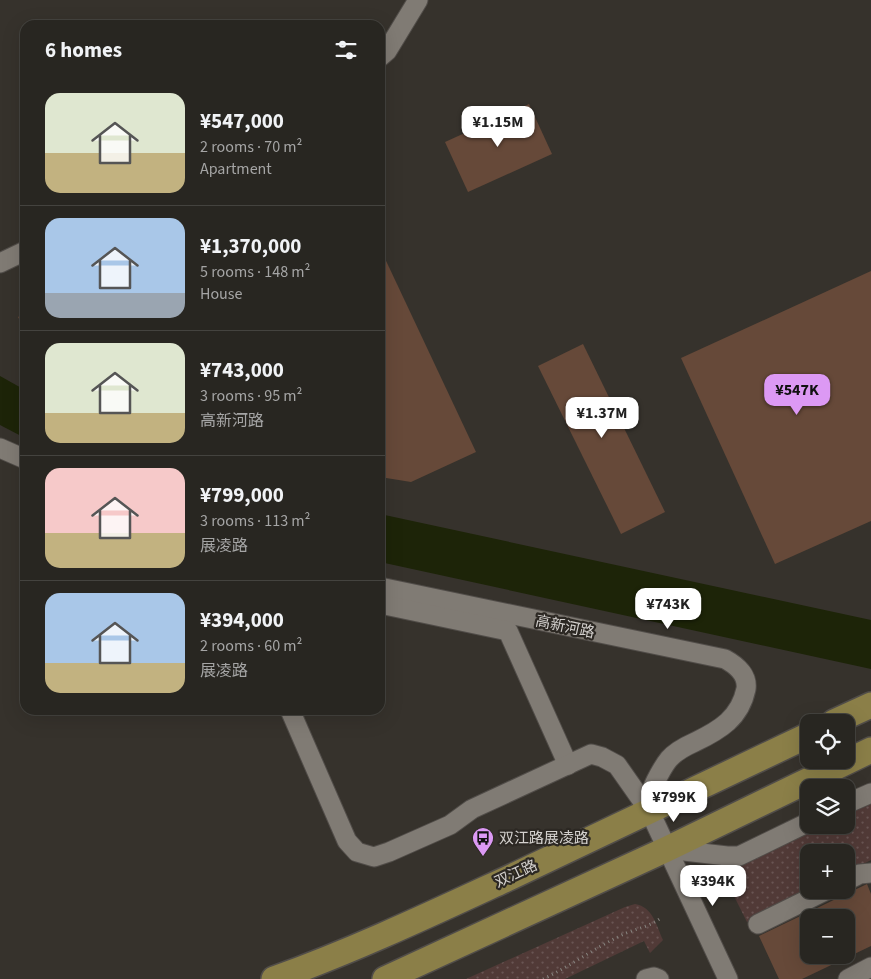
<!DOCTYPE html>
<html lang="en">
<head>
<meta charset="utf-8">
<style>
  :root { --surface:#282621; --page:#34322e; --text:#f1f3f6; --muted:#a5a5a5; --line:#44433f; --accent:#dc99f4 }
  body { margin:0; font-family:"Source Sans 3","Noto Sans SC",sans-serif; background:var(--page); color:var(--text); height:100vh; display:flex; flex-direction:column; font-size:19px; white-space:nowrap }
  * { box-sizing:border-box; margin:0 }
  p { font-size:16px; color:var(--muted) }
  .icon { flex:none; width:28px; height:28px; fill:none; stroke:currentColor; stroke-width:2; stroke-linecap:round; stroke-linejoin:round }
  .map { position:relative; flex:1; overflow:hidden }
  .drawer { position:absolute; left:20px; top:20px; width:365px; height:695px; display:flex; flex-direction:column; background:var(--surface); border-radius:15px; box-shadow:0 5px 20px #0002,0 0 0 1px var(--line) }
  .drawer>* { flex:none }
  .controls { position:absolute; left:800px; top:714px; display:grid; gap:10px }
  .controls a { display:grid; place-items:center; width:55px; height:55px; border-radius:10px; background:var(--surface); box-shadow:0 5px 20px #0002,0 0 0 1px var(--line); font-size:25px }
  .price { position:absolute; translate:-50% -42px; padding:0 11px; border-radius:10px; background:#fff; color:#222; font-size:16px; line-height:32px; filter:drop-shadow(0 1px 2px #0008) }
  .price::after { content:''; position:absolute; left:50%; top:30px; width:15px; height:11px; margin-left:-8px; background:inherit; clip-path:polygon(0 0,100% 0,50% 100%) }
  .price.on { background:var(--accent); color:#111 }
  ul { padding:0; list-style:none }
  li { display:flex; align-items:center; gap:15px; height:125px; padding:0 25px }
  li+li { border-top:1px solid var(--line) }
  li span { display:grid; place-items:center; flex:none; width:140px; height:100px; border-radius:15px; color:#555 }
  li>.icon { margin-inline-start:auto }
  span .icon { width:60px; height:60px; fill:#fffc; stroke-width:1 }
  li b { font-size:21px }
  h2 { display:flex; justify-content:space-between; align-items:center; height:60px; padding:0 25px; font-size:21px }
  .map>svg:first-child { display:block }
</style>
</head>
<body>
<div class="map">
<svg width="871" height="979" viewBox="0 0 871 979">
  <defs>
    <pattern id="park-dots" width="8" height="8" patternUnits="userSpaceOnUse" patternTransform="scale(1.25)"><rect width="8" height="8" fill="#513a37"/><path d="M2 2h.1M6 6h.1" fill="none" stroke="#695553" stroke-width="1.8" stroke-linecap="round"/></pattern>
  </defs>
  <rect width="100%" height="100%" fill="#36322c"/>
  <!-- park -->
  <g fill="url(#park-dots)">
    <polygon points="871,799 871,860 846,873 846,852 809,852 809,890 811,890 747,922 725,878 726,868 815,825 846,825 846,810"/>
    <path d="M635,904C653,907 656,925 663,940L650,953L644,941L565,979H466L625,907Z"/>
  </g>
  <!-- water -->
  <g fill="#1d2408">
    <polygon points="0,376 25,390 25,438 0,425"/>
    <polygon points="380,514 871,620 871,669 380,562"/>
  </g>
  <!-- building -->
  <g fill="#664939" fill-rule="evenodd">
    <polygon points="529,104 552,154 468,192 445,142"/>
    <polygon points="380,248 476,452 411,482 380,477"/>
    <polygon points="871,271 871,521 775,564 681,358"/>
    <polygon points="25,313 25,330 18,317"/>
    <polygon points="583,344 665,512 621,534 538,366"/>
    <path d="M867,884L871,894V946L802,979H779L759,936ZM809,918H846V955H809Z"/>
  </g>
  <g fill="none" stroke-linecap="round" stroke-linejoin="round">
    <!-- minor casing -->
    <g stroke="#514d49" stroke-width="21">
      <g id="minor">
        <polyline points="380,57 387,51 418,0"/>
        <polyline points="0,263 25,251"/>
        <polyline points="0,448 25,459"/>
        <path d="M380,587L725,659C736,665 748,675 746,689C740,718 720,730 695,742C686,746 676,751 669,759C664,765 653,784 651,793C649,798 650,806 650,812"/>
        <polyline points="380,604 508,631 568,765"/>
        <polyline points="290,710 347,841 357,852 374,857 389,852 450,825 472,809 591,754 602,757 617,765 650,812 728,979"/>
        <polyline points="846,804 871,793"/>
        <polyline points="667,849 727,856 739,856 809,822"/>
        <polyline points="846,881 860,874 871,873"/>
        <polyline points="758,924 827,890"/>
        <polyline points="646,979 654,977 659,979"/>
        <polyline points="848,979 871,967"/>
      </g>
    </g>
    <!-- major casing -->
    <g stroke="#514d49" stroke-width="28">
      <g id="major">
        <polyline points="834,722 871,705"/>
        <path d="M274,979C355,950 433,913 511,877C610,830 709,782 809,735"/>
        <polyline points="385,979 667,849 871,750"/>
      </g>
    </g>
    <!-- path -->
    <path stroke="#888580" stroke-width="3" stroke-dasharray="1 4" stroke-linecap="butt" d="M543,979C569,967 593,949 618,937C634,928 646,929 661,918"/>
    <!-- minor -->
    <use href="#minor" stroke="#807b74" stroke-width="19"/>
    <!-- major -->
    <use href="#major" stroke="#8b7f48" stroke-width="25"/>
  </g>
  <!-- icons -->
  <defs>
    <g id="bus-pin" transform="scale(1.125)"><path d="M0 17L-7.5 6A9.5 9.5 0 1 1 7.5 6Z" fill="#dc99f4" stroke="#2c2823"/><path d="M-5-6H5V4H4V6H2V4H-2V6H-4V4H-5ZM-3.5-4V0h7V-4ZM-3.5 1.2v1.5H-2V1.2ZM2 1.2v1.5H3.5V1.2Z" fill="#111"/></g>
  </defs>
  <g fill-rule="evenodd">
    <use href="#bus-pin" x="483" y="838"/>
  </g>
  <g text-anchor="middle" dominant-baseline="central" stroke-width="4.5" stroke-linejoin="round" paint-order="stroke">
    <!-- street labels -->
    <g font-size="15" fill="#d4d1ce" stroke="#2c2823">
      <text transform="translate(565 627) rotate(12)">高新河路</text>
      <text transform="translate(516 874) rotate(-25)">双江路</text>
    </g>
    <!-- poi labels -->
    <g font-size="15" fill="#d4d1ce" stroke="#2c2823" text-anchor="start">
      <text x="499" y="838">双江路展凌路</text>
    </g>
  </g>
</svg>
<div class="controls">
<a><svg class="icon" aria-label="locate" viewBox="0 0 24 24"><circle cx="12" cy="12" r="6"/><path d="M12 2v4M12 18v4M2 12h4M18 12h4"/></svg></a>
<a><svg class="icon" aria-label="layers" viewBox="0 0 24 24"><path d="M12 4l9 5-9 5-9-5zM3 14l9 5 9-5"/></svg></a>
<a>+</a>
<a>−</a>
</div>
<b class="price" style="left:498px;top:148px">¥1.15M</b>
<b class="price on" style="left:797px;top:416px">¥547K</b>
<b class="price" style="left:602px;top:439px">¥1.37M</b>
<b class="price" style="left:668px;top:630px">¥743K</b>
<b class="price" style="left:674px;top:823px">¥799K</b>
<b class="price" style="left:713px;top:907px">¥394K</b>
<section class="drawer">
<h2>6 homes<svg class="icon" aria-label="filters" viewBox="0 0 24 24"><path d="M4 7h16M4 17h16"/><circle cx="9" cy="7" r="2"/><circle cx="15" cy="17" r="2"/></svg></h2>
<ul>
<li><span style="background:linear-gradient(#dfe7d0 60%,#c2b280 0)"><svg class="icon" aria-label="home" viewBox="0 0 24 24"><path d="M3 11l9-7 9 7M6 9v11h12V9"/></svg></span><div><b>¥547,000</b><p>2 rooms · 70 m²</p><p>Apartment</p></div></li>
<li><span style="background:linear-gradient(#a9c7e8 75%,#9aa5b1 0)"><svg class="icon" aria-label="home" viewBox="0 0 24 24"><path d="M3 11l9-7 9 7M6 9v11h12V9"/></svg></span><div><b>¥1,370,000</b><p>5 rooms · 148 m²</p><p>House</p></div></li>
<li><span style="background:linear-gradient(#dfe7d0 70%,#c2b280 0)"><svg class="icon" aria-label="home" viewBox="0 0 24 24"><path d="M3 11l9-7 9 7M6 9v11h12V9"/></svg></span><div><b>¥743,000</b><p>3 rooms · 95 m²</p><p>高新河路</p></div></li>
<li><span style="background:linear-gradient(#f6c9c9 65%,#c2b280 0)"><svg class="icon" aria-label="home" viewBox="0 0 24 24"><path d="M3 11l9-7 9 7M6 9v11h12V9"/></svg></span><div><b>¥799,000</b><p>3 rooms · 113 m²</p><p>展凌路</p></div></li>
<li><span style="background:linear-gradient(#a9c7e8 70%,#c2b280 0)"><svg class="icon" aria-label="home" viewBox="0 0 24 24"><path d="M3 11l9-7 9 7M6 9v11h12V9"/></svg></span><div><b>¥394,000</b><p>2 rooms · 60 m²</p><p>展凌路</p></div></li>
</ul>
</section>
</div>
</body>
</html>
